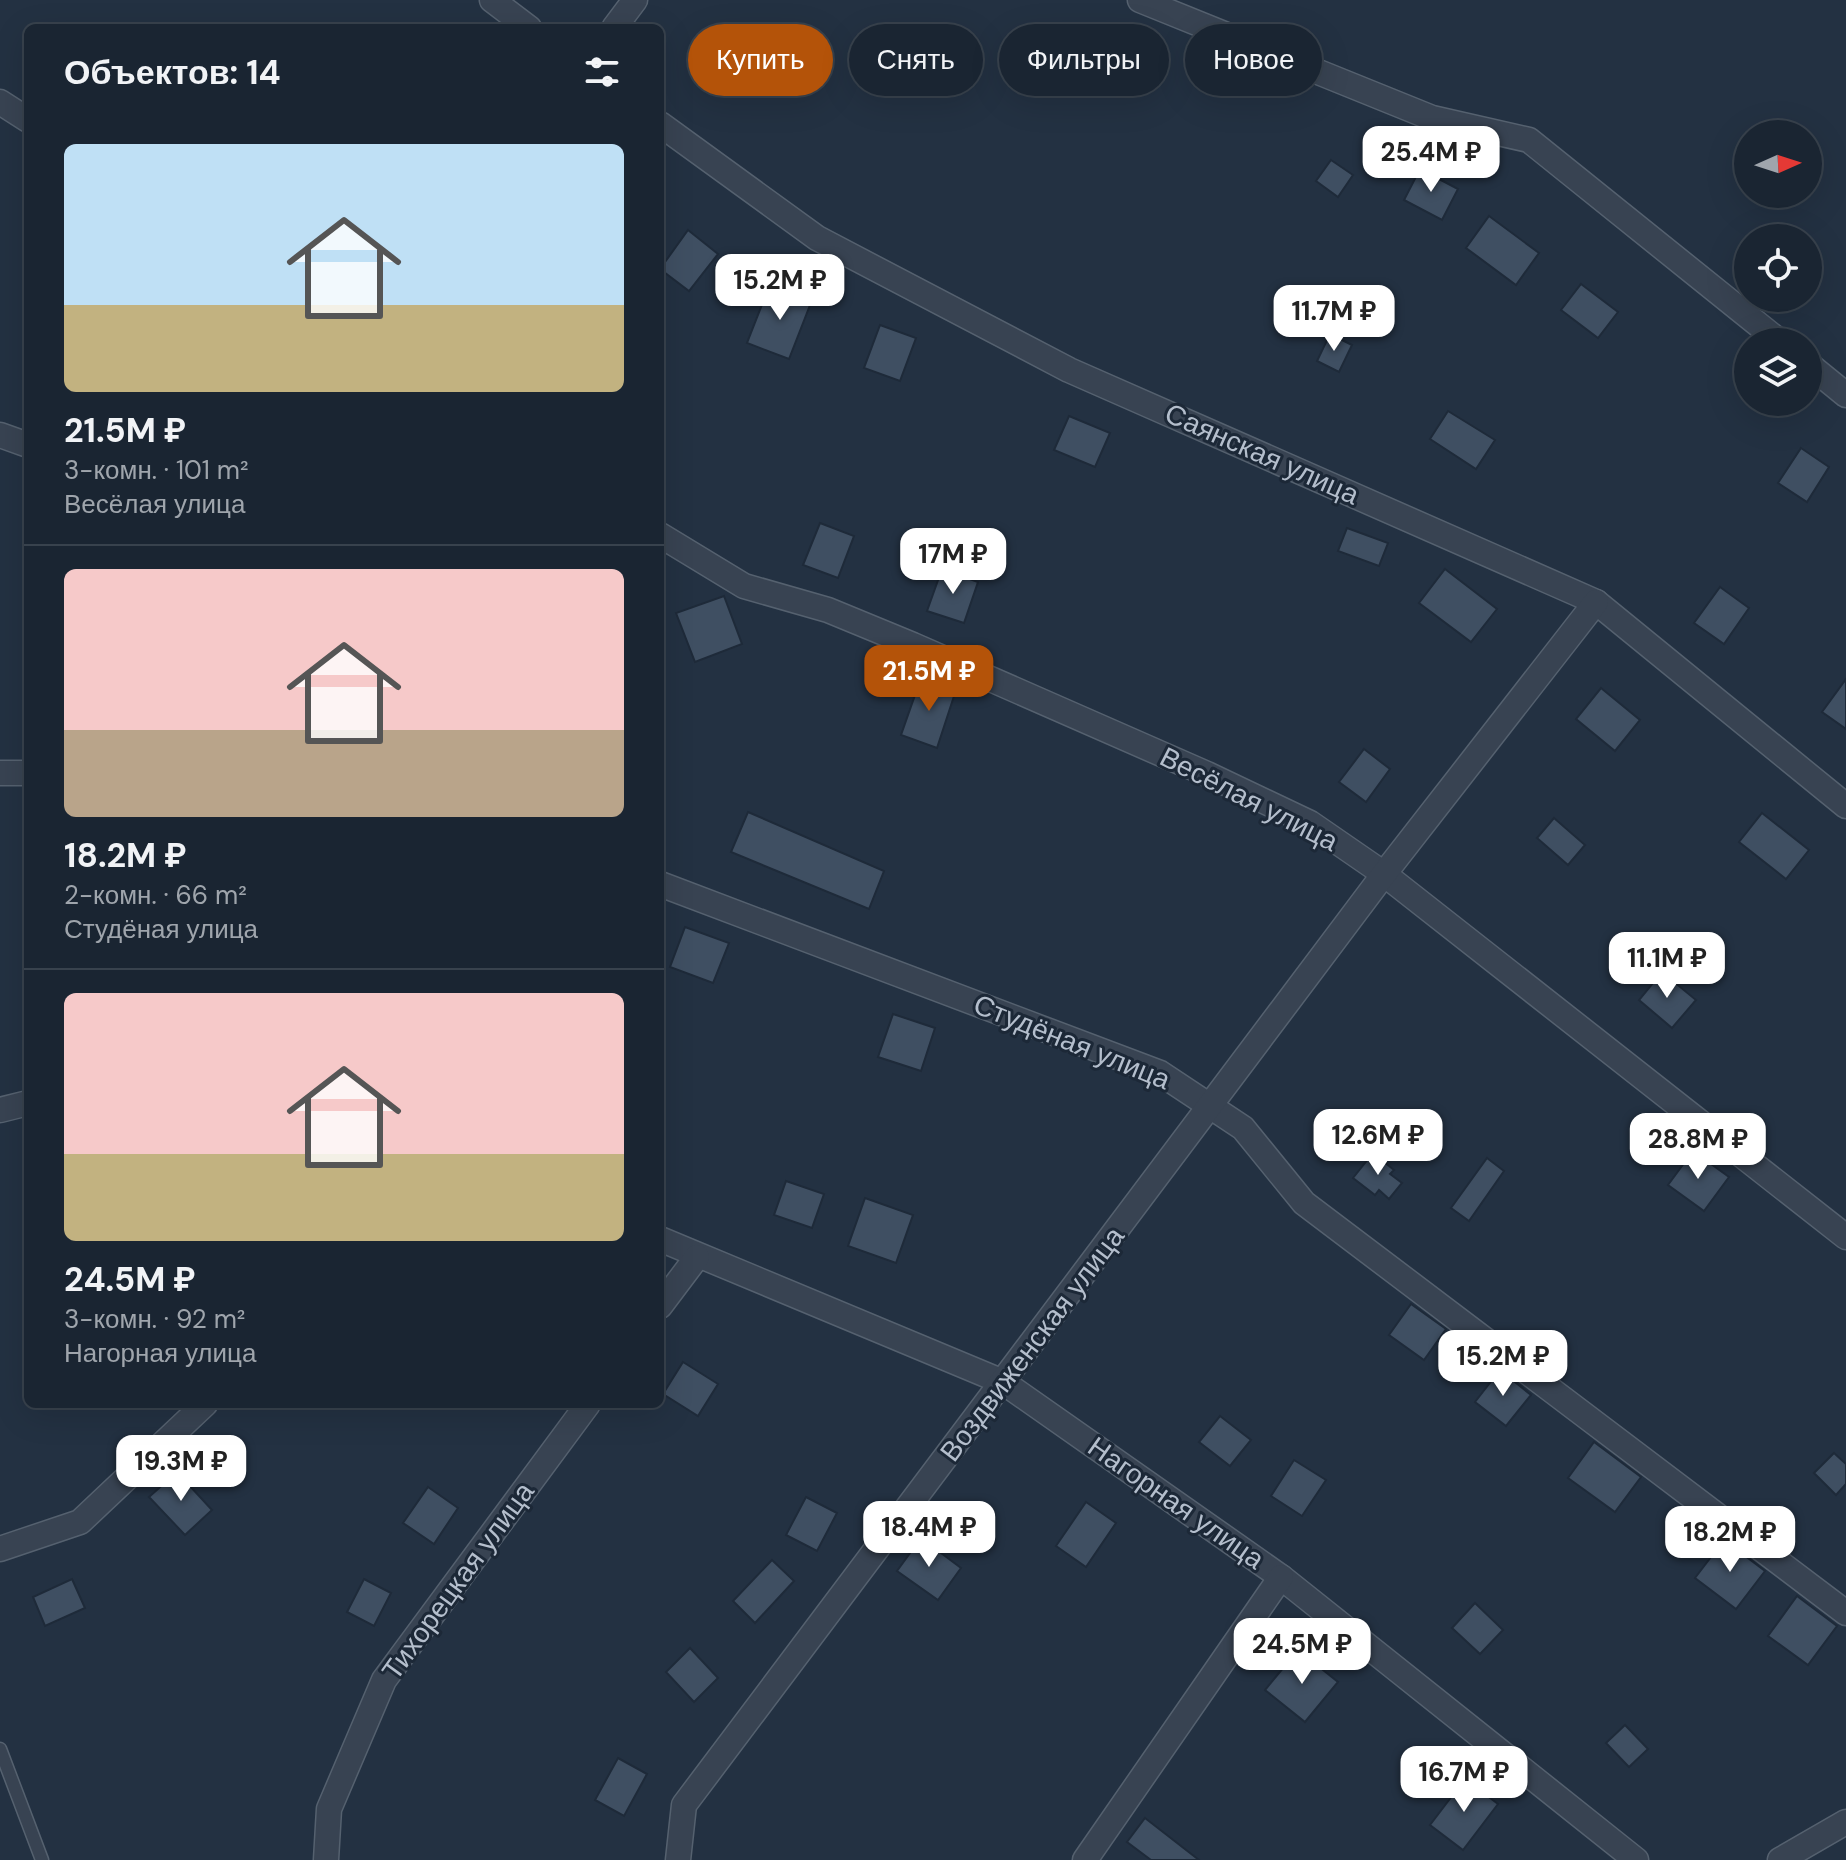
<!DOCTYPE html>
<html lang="ru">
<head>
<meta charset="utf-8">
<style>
  :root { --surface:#1a2532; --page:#232d3a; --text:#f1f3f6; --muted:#9fa5ac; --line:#38424d; --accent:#b45309 }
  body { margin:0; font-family:"DM Sans",sans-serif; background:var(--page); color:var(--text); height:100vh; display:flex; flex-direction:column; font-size:30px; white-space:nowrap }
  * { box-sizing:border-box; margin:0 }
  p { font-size:26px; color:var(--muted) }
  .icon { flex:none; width:44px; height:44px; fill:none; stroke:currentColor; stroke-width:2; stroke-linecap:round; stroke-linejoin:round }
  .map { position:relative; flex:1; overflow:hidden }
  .sheet { position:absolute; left:24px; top:24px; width:640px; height:1384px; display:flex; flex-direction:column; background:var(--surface); border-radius:12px; box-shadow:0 8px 32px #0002,0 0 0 2px var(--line) }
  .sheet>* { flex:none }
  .banner { position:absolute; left:688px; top:24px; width:760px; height:72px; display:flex; gap:16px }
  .needle { width:52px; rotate:87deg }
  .buttons { position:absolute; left:1734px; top:120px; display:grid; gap:16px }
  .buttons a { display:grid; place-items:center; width:88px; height:88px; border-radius:50%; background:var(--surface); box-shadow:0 8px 32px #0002,0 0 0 2px var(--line); font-size:40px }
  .price { position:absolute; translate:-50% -68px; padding:0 18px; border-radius:16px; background:#fff; color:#222; font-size:26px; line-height:52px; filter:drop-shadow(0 2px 4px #0008) }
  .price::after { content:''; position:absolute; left:50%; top:48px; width:24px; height:18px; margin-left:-12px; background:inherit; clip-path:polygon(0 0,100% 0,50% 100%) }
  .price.selected { background:var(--accent); color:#fff }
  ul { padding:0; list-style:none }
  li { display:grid; align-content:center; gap:16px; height:424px; padding:0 40px }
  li+li { border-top:2px solid var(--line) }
  li span { display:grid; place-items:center; height:248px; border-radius:12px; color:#555 }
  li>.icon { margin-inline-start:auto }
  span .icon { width:144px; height:144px; fill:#fffc; stroke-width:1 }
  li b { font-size:34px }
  h2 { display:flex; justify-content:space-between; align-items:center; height:96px; padding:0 40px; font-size:34px }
  .pill { padding:0 28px; border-radius:36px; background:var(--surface); box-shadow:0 8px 32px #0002,0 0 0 2px var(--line); font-size:28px; line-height:72px }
  .pill.selected { background:var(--accent); color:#fff }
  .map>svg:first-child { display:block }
</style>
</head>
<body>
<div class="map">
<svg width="1846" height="1860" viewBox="0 0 1846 1860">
  <rect width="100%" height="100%" fill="#233142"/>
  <!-- building -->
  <g fill="#3f4f62" stroke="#1e2a39" stroke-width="2">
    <polygon points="954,24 978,40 964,60 940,44"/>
    <polygon points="1331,160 1353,175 1338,197 1316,181"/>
    <polygon points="1420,169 1458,189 1442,220 1404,200"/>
    <polygon points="1489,216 1539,253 1516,285 1466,248"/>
    <polygon points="688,230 718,254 689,291 660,269"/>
    <polygon points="770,284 812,300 789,359 747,343"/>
    <polygon points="1581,284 1618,312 1598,338 1561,310"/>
    <polygon points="880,325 916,338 900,381 864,368"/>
    <polygon points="1330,334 1352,345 1339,372 1317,361"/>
    <polygon points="1448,411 1495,440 1476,469 1430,439"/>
    <polygon points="1069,416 1110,433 1095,467 1054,450"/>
    <polygon points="1801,448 1829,467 1807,502 1778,483"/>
    <polygon points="820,523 854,536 838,578 803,565"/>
    <polygon points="1347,528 1388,543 1379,566 1338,551"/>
    <polygon points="942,569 978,582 964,623 927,611"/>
    <polygon points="1445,569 1497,609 1471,642 1419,603"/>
    <polygon points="1720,587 1749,608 1724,644 1694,623"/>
    <polygon points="724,596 742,644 695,662 676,613"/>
    <polygon points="921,678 956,690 937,748 901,735"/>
    <polygon points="1846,679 1846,729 1822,712"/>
    <polygon points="1601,688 1640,720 1615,751 1576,719"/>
    <polygon points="1364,749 1390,769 1366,802 1339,782"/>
    <polygon points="748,812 884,871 869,909 731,852"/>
    <polygon points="1762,813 1809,850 1786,879 1739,842"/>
    <polygon points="1554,818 1585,845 1568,865 1537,838"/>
    <polygon points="685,927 729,943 713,983 670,967"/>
    <polygon points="1662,972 1696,1000 1672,1028 1639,1000"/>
    <polygon points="893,1014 935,1028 921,1071 878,1057"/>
    <polygon points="1693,1151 1729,1177 1704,1211 1668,1185"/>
    <polygon points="1373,1153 1394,1170 1390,1174 1402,1183 1389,1199 1379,1190 1375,1195 1353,1178"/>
    <polygon points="1487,1158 1504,1171 1469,1221 1451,1208"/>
    <polygon points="786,1181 824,1194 812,1228 774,1215"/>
    <polygon points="865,1198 913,1215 896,1263 848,1246"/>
    <polygon points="1411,1304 1446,1329 1424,1360 1389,1335"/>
    <polygon points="683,1362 718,1384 698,1416 663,1394"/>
    <polygon points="1500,1370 1531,1395 1506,1426 1475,1402"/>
    <polygon points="1220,1416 1251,1440 1230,1466 1199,1442"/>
    <polygon points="1594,1442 1641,1477 1615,1512 1568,1478"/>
    <polygon points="1834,1453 1846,1464 1846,1484 1836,1495 1814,1473"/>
    <polygon points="1294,1460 1326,1480 1302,1516 1271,1496"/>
    <polygon points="177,1472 212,1510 185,1535 149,1497"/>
    <polygon points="428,1487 458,1508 434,1544 403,1523"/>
    <polygon points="806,1497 837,1513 817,1551 786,1535"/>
    <polygon points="1086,1502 1116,1523 1086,1567 1056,1546"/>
    <polygon points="921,1538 961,1568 938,1600 897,1571"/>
    <polygon points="1724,1540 1765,1571 1736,1609 1695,1578"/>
    <polygon points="772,1560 794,1581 755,1623 733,1601"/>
    <polygon points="72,1579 85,1608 45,1626 33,1597"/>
    <polygon points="364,1579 391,1593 374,1626 347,1612"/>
    <polygon points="1797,1596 1837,1626 1808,1665 1768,1636"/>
    <polygon points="1475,1603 1503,1630 1480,1654 1452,1628"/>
    <polygon points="690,1648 718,1678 694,1702 666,1672"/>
    <polygon points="1298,1650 1338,1682 1305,1722 1265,1690"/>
    <polygon points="1625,1725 1648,1749 1629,1767 1606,1743"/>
    <polygon points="618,1758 647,1774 624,1816 595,1800"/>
    <polygon points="1465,1779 1498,1804 1463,1850 1430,1825"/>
    <polygon points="1145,1818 1199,1860 1151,1860 1127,1842"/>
  </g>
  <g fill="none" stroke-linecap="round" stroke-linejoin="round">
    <!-- service casing -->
    <g stroke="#55616f" stroke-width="15">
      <polyline id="service" points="0,1749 42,1860"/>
    </g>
    <!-- minor casing -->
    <g stroke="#55616f" stroke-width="27">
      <g id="minor">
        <polyline points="492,0 529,28"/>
        <polyline points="1140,0 1432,118 1529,140 1780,342"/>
        <polyline points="614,28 635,0"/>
        <polyline points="0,102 28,120"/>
        <polyline points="660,124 817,238 1069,370 1596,602 1846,806"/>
        <polyline points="1808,364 1846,395"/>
        <polyline points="0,435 28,445"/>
        <polyline points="660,535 744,586 828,610 913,645 1207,774 1310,823 1384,874 1846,1237"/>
        <polyline points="0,773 28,773"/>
        <polyline points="660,884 1160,1073 1243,1128 1304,1203 1846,1613"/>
        <polyline points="0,1110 28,1103"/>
        <polyline points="660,1239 1003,1382 1281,1577 1636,1860"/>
        <polyline points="660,1306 697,1257"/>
        <polyline points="0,1549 80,1522 205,1404"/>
        <polyline points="326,1860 329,1809 384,1680 588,1404"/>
        <polyline points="678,1860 684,1805 1384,874 1596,602"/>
        <polyline points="1085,1860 1281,1577"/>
        <polyline points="1780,1860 1846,1822"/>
      </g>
    </g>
    <!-- service -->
    <use href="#service" stroke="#384352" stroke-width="12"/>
    <!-- minor -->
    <use href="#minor" stroke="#384352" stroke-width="24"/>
  </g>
  <g text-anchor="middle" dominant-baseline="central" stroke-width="6" stroke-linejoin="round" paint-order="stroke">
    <!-- street labels -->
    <g font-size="28" fill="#b4becc" stroke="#1c2837">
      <text transform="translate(1262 454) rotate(24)">Саянская улица</text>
      <text transform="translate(1249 799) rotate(27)">Весёлая улица</text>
      <text transform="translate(1072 1042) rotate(22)">Студёная улица</text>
      <text transform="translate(1032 1344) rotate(-53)">Воздвиженская улица</text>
      <text transform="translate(1176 1503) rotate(35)">Нагорная улица</text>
      <text transform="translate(458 1581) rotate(-54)">Тихорецкая улица</text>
    </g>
  </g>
</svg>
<div class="buttons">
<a><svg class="needle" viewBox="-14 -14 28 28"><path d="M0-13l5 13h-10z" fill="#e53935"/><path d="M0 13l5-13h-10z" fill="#9fa5ac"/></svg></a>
<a><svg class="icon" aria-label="locate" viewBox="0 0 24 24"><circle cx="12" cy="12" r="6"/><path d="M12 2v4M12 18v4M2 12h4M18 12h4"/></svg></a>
<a><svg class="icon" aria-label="layers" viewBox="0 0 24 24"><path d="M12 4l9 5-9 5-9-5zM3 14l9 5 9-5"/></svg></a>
</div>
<b class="price" style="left:1431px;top:194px">25.4M ₽</b>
<b class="price" style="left:780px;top:322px">15.2M ₽</b>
<b class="price" style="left:1334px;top:353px">11.7M ₽</b>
<b class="price" style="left:953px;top:596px">17M ₽</b>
<b class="price selected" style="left:929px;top:713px">21.5M ₽</b>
<b class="price" style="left:1667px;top:1000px">11.1M ₽</b>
<b class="price" style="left:1378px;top:1177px">12.6M ₽</b>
<b class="price" style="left:1698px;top:1181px">28.8M ₽</b>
<b class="price" style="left:1503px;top:1398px">15.2M ₽</b>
<b class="price" style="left:181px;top:1503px">19.3M ₽</b>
<b class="price" style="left:929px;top:1569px">18.4M ₽</b>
<b class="price" style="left:1730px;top:1574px">18.2M ₽</b>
<b class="price" style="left:1302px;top:1686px">24.5M ₽</b>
<b class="price" style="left:1464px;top:1814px">16.7M ₽</b>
<div class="banner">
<a class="pill selected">Купить</a>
<a class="pill">Снять</a>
<a class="pill">Фильтры</a>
<a class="pill">Новое</a>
</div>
<section class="sheet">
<h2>Объектов: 14<svg class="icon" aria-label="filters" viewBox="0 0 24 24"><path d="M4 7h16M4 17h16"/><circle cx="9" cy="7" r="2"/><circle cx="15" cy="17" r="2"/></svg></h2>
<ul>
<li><span style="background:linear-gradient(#bfe0f5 65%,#c2b280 0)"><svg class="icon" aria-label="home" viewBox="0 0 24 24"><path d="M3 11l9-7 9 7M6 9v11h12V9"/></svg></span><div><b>21.5M ₽</b><p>3-комн. · 101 m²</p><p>Весёлая улица</p></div></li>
<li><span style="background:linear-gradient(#f6c9c9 65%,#b9a48a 0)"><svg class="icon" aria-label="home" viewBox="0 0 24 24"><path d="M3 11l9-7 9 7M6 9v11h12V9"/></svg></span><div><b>18.2M ₽</b><p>2-комн. · 66 m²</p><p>Студёная улица</p></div></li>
<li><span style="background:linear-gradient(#f6c9c9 65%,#c2b280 0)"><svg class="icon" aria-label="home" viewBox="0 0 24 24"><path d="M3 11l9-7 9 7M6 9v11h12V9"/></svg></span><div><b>24.5M ₽</b><p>3-комн. · 92 m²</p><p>Нагорная улица</p></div></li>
</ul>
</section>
</div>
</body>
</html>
